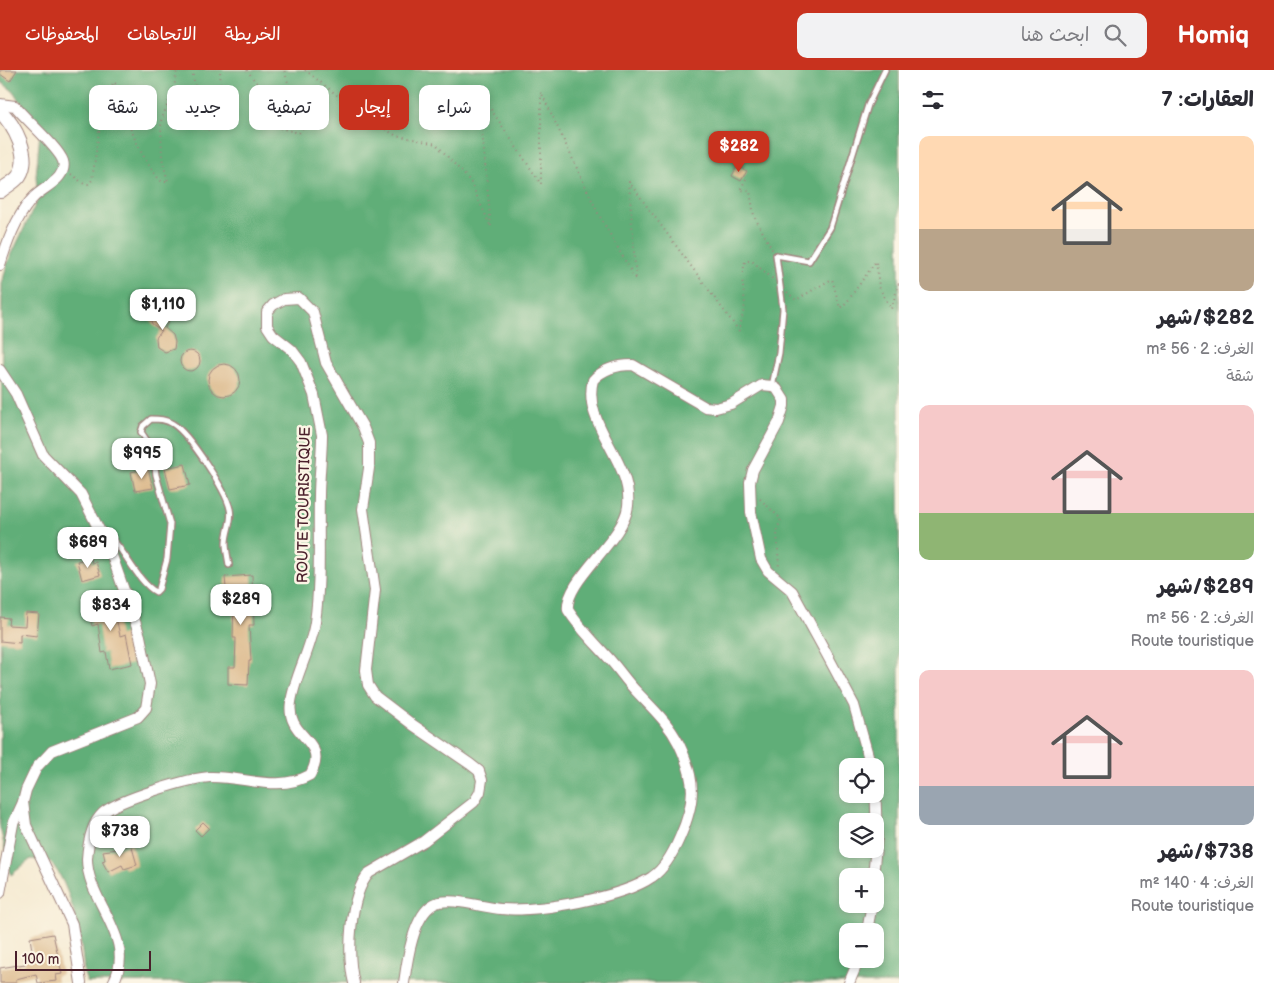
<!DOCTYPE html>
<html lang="ar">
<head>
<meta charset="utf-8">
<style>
  :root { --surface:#fff; --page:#f2f2f3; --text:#2b2b33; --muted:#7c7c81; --accent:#c8321e }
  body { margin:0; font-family:"Balsamiq Sans","Playpen Sans Arabic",sans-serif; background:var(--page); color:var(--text); direction:rtl; height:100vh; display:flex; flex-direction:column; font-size:19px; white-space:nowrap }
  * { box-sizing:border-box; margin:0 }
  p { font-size:16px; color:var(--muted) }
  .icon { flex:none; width:28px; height:28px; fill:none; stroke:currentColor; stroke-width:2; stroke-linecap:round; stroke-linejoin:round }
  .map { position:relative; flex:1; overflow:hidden; direction:ltr }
  .panel { display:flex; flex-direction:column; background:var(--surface); width:375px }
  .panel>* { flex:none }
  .guide { position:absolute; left:15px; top:15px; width:475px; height:45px; direction:rtl; display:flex; gap:10px }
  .buttons { position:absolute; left:839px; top:688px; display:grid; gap:10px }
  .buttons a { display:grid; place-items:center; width:45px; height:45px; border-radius:10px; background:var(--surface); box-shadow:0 2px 8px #0003; font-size:25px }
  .scale { position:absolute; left:15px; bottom:12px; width:136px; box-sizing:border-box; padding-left:5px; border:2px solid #4a1f2b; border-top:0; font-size:14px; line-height:18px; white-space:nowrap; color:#4a1f2b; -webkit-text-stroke:4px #fcf5e5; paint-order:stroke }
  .price { position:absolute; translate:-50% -42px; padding:0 11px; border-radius:10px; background:#fff; color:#222; font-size:16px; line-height:32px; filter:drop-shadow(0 1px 2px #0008) }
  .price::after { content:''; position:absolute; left:50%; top:30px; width:15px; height:11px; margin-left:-8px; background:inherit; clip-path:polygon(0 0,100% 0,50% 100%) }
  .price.on { background:var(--accent); color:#fff }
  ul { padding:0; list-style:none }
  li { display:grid; align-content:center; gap:10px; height:265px; padding:0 20px }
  li span { display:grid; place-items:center; height:155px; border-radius:10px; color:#555 }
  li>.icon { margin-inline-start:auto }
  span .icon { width:90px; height:90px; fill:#fffc; stroke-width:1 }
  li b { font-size:21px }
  h2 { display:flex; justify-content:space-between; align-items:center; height:60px; padding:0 20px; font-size:21px }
  .tag { padding:0 18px; border-radius:10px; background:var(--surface); box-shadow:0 2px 8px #0003; font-size:18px; line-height:45px }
  .tag.on { background:var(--accent); color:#fff }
  header { display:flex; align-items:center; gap:30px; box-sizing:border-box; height:70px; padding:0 25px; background:var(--accent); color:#fff }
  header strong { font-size:24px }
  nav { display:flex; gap:28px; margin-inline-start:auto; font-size:18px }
  .search { width:350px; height:45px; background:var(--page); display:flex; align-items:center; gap:12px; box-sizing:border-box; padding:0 18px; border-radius:10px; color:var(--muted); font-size:19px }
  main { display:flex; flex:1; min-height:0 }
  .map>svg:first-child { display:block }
</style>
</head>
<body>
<header>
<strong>Homiq</strong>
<div class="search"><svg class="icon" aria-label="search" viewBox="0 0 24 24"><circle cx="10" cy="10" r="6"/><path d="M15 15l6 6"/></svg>ابحث هنا</div>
<nav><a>الخريطة</a><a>الاتجاهات</a><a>المحفوظات</a></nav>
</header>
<main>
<section class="panel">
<h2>العقارات: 7<svg class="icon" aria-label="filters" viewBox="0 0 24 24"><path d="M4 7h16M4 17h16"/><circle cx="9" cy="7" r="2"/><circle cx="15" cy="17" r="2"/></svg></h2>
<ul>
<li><span style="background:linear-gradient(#ffd9b3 60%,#b9a48a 0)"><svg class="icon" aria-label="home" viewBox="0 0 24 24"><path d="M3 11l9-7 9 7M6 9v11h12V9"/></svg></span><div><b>$282/شهر</b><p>الغرف: 2 · 56 m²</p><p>شقة</p></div></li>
<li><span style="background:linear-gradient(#f6c9c9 70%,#8fb573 0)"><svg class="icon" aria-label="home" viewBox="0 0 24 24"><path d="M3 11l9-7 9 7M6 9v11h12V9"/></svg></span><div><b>$289/شهر</b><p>الغرف: 2 · 56 m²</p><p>Route touristique</p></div></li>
<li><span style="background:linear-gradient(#f6c9c9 75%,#9aa5b1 0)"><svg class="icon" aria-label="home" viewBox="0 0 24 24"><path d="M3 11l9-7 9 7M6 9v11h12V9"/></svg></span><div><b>$738/شهر</b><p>الغرف: 4 · 140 m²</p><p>Route touristique</p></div></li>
</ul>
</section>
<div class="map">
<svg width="899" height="913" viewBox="0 0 899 913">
  <rect width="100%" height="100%" fill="#fcf5e5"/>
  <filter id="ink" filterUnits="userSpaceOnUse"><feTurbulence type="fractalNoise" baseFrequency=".02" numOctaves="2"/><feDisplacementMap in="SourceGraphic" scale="10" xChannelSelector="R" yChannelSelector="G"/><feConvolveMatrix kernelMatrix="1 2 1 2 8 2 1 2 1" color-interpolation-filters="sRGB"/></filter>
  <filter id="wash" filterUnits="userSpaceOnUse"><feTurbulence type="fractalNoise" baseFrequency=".0096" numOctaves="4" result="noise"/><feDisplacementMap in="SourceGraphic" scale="20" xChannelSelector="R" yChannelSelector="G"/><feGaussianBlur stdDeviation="1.12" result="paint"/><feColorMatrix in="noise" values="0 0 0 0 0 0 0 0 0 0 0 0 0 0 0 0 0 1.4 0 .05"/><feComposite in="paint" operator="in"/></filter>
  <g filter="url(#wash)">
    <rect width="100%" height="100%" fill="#f5ead1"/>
    <!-- forest -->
    <path fill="#60ae78" stroke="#556652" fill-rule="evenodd" d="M0,0H899V913L87,912L84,904C83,875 71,812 50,792L31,789L11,805L0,757L2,214L7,194L38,129L36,106L40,62L13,21L0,11ZM848,696H875V724H848ZM848,751H875V779H848ZM848,806H875V834H848ZM848,861H875V889H848Z"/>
    <g id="blocks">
      <!-- building -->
      <g fill="#dcb98c">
        <polygon points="0,0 17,0 10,11 0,4"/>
        <polygon points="737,96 747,101 741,111 732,106"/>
        <polygon points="162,239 168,242 170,248 165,258 173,265 175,272 174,279 165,282 157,277 156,268 161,260 152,254 150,248 153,242"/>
        <circle cx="190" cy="291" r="10"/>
        <circle cx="224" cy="310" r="16"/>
        <polygon points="185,394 190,415 170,419 165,398"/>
        <polygon points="148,398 153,418 135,421 131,402"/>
        <polygon points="91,488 92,493 96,492 100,505 82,510 77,491"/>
        <polygon points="252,505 254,555 249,555 251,591 249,591 248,615 228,614 228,597 235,597 236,568 233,568 234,530 227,530 225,507"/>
        <polygon points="115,524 119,546 116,547 120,566 126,564 132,594 109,599 106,582 102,583 98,554 92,556 90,548 95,547 91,530"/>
        <polygon points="26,543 39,544 37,566 20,564 20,573 0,571 0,547 9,548 8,555 25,556"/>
        <polygon points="203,752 209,758 201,766 195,760"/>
        <polygon points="131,774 137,795 124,799 122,795 108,802 102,791 105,790 103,781 118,779"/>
        <polygon points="53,864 62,904 56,905 57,911 38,913 36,904 16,909 16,913 0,913 0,898 25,894 24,888 33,886 30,868"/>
      </g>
    </g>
  </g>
  <g filter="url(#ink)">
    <use href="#blocks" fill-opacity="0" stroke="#a0847e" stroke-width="1"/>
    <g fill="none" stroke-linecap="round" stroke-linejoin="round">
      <!-- lane casing -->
      <g stroke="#a0847e" stroke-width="8">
        <g id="lane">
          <polyline points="772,316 779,283 783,239 776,185 809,191 830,158 868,35 885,0"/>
          <path d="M101,462C119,466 135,511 156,522L159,519L167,489L170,454L156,405L153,380L141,362L143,356L151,349C158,349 166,349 173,354C189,364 226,420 230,439C233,450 226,461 226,473C226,480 228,488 229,495"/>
        </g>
      </g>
      <!-- street casing -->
      <g stroke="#a0847e" stroke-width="12">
        <g id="street">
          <path d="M0,34L15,36C26,50 58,77 63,91C68,108 44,117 34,127C17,144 7,172 0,195"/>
          <polyline points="0,300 16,324 43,385 81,424 111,483 140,566 150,614 146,638 138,647 52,681 37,697 26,720 23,732 26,755 72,854 81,913"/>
          <polyline points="873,806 877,767 875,713"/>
          <polyline points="0,823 13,754 23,732"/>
          <polyline points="867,861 872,834"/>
          <path d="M113,913C138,869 87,832 87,789C88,773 91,754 103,743C117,730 190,708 210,707C244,706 277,723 310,705C331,669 285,669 291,632C295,605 311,580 315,552C321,510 318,468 319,426C319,406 322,385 322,365L314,325L301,292L292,280L273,265L267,256V242L273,235L284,229L299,228L313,242L326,293L363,357L369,373V398L363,439L375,520L366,600L368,615L375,626L413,655L470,694L479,701L482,710L480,722L474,732L424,771L369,803C349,826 347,885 354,913"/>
          <path d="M404,913C407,891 413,845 434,834C449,826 484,838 501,839C537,842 622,828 652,807C664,799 674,781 680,767C696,731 696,710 679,674C668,652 652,638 636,621C627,612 620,601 612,592C597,575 580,559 568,540C564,511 624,470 628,436C633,391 581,354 593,310C603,299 619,295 633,295L705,337L716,338L731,334L762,315L772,316L777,319L784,330V336L779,352L753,400L750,412L751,442L761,489L768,501L792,521L825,581L854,635L871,696"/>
          <polyline points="849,913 859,889"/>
        </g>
      </g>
      <!-- secondary casing -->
      <g stroke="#a0847e" stroke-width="16">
        <path id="secondary" d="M0,41C14,55 32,86 19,106C15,112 6,116 0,121"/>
      </g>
      <!-- path -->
      <g stroke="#a0847e" stroke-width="2" stroke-dasharray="1 4" stroke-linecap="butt">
        <polyline points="192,0 202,55 206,61 209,59 221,30 220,0"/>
        <polyline points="247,0 258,15 272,56 299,63 303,58 284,0"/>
        <polyline points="305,0 365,47 395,65 436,74 470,111 491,157 478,20 541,114 541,22 598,143 636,210 629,112 739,261 745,234 742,208 745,191 752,191 773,209"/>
        <path d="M71,104L84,114H89L92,110L102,40L108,33L113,12C131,25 120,29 126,46C133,67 146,96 162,112H168L162,88L161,51L174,18L177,0"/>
        <polyline points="746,109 740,120 750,121 754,146 773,181"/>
        <polyline points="787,222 796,230 832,209 840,238 847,232 876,191 879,217 891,239 899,213"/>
        <polyline points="760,429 781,449 777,460 779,499"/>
      </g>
      <!-- lane -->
      <use href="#lane" stroke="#fff" stroke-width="5"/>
      <!-- street -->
      <use href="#street" stroke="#fff" stroke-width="10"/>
      <!-- secondary -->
      <use href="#secondary" stroke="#fff" stroke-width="14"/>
    </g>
  </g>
  <g text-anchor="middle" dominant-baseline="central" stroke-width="5" stroke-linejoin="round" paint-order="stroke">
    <!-- street labels -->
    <g font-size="15" fill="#4a1f2b" stroke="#fcf5e5">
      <text transform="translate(304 435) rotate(-89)">ROUTE TOURISTIQUE</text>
    </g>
  </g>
</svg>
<div class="buttons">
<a><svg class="icon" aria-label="locate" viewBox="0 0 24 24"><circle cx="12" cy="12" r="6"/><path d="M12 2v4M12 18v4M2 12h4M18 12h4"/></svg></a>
<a><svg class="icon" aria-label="layers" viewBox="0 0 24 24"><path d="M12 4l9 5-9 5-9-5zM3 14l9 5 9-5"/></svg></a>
<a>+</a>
<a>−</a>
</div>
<div class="scale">100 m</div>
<b class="price on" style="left:739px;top:103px">$282</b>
<b class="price" style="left:163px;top:261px">$1,110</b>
<b class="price" style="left:142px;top:410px">$995</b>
<b class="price" style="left:88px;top:499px">$689</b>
<b class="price" style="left:241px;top:556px">$289</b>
<b class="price" style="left:111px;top:562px">$834</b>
<b class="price" style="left:120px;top:788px">$738</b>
<div class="guide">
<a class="tag">شراء</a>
<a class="tag on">إيجار</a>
<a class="tag">تصفية</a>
<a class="tag">جديد</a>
<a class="tag">شقة</a>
</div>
</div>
</main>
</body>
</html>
